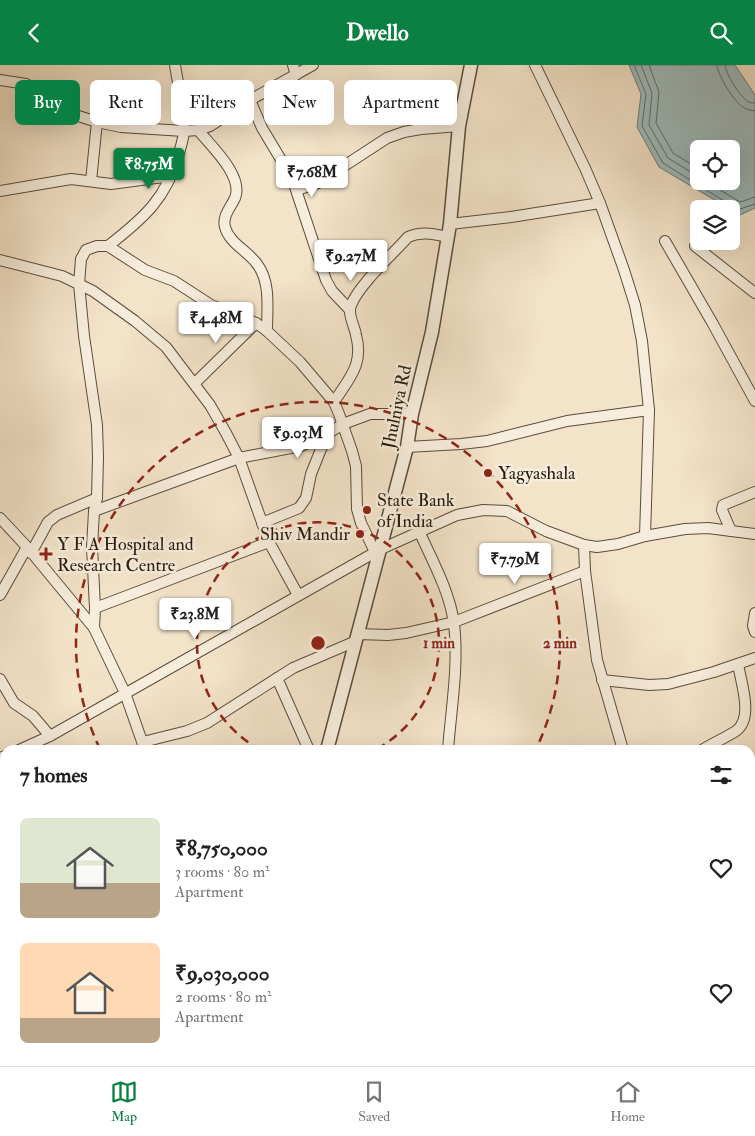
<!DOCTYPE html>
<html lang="en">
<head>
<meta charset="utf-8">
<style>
  :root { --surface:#fff; --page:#f6f6f6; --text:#222; --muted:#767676; --line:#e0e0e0; --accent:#0b8043 }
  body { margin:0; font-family:"IM FELL Double Pica",serif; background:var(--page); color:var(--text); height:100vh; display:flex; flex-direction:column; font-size:19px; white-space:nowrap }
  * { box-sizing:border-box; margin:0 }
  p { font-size:16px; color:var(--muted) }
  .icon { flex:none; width:28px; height:28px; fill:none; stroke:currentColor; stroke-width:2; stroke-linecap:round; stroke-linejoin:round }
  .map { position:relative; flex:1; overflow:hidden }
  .sheet { position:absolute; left:0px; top:680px; width:755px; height:321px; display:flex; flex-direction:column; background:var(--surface); border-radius:15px 15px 0 0; box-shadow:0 5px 20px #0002 }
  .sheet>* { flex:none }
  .guide { position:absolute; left:15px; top:15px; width:500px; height:45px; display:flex; gap:10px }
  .buttons { position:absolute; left:690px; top:75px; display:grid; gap:10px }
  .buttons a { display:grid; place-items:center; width:50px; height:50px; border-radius:8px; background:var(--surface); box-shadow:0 5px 20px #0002; font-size:25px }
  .price { position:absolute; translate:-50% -42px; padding:0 11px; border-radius:5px; background:#fff; color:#222; font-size:16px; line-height:32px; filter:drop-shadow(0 1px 2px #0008) }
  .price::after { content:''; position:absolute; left:50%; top:30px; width:15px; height:11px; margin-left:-8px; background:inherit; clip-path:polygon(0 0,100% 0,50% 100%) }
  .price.active { background:var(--accent); color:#fff }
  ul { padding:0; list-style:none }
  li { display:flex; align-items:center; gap:15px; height:125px; padding:0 20px }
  li span { display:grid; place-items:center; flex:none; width:140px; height:100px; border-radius:8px; color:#555 }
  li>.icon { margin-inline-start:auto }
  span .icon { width:60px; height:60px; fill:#fffc; stroke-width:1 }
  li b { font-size:21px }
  h2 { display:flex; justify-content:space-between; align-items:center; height:60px; padding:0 20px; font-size:21px }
  .chip { padding:0 18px; border-radius:8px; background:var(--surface); box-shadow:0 5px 20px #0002; font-size:18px; line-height:45px }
  .chip.active { background:var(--accent); color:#fff }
  header { display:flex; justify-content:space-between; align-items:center; height:65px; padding:0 20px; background:var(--accent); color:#fff; font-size:22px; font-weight:800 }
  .menu { display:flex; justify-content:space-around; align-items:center; height:70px; border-top:1px solid var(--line); background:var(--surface); font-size:14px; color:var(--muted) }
  .menu a { display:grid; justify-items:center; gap:2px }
  .menu .active { color:var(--accent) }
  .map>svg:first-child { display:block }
</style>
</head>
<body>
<header><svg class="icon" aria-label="back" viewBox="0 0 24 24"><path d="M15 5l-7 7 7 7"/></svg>Dwello<svg class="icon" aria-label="search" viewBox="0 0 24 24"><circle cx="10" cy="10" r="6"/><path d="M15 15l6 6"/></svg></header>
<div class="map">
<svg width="755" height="1001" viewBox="0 0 755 1001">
  <rect width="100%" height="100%" fill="#f3e3c9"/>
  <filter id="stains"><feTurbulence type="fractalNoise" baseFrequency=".004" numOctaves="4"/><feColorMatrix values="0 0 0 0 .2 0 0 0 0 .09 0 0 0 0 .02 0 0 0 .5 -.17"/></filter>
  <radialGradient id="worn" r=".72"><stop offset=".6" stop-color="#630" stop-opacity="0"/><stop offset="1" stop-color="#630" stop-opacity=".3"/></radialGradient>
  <!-- water -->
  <path fill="#9ebcbf" stroke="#6e7c78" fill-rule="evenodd" d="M629,0H735L755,30V143L740,150L659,102L637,62L641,29ZM699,84H731V116H699Z"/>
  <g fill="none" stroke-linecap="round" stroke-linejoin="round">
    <!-- shore -->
    <g stroke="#626c66" stroke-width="1">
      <polyline points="634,0 646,29 642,61 663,98 732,141 740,144 755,139"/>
      <polyline points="641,0 652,28 649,60 668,93 699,112"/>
      <polyline points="649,0 659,27 656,58 673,88 699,104"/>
      <path d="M717,0C718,11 734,37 743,42C747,45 751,45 755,46"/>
      <path d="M725,0C725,8 740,31 747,36C750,38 751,38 755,38"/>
      <polyline points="705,116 740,137 755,132"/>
    </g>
    <!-- minor casing -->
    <g stroke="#594d3c" stroke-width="12">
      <g id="minor">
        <polyline points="293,0 296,10"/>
        <polyline points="535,0 585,103 600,138 624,205 635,240 642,276 649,345 645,471"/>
        <polyline points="0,15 26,19 34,23 60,45 97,57 121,62 184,66 198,65 210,61 250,35 313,0"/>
        <polyline points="250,35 262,63 292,113 326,215 332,226 350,245"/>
        <path d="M198,65C211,81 244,111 235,133C231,142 222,151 225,162C229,178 248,186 257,199C271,217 267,244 267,266"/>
        <polyline points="91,116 97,57"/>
        <polyline points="297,125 318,118 387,73 404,67 421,64 459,61"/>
        <polyline points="0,126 71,114 111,119 171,111"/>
        <polyline points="450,159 511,152 600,138"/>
        <polyline points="665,176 713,259 755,336"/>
        <path d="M108,181C144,153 167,133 179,88C181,81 184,72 184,65C184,47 178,19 175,0"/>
        <polyline points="695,181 755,228"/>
        <polyline points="0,195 62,211 93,226 135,256 166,282 210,340 226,368 239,393 269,477 298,530"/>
        <polyline points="195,318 256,258"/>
        <path d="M334,337C349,313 364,300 356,270C355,263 349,252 350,244C354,224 394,188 408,172C422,166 433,169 447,172"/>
        <polyline points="407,382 461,379 487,376 567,356 649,345"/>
        <polyline points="94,446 239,393 301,381 327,369 343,359 370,349 412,349"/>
        <polyline points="0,453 27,482 94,563 125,628 145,685"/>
        <polyline points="262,458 299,443 306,433 311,409 327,369"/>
        <path d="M419,466C432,495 450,527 454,559C459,600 451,644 448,685"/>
        <polyline points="731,466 722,445 723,440 755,427"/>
        <polyline points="584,480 585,506 597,595 623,685"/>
        <polyline points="31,488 48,457 57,450 97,433"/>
        <polyline points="0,530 27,482"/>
        <polyline points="95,543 269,477"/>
        <polyline points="755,548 753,561 755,567"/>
        <polyline points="94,563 95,543 92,482 94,446 97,433 98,392 97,360 84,271 79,219 81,194 86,185 97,181 108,181 145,205 174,216 211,240 256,258 267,266 300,297 334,337 339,349 352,386 356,401 357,444 361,458 375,487"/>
        <polyline points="358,569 388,570 406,568 454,557 585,506"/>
        <polyline points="277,613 309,685"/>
        <polyline points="0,614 14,638 33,651 50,671"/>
        <polyline points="602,615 649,620 668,619 714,607 755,593"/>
        <polyline points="143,677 187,666 207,658 293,603 356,576"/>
        <polyline points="19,685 50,671 381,484 457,450 483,445 507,446 546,466 584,480 597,482 618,479 645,471 685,464 708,463 755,469"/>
        <path d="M702,685C713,678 725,673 736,666C754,653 741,618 738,599"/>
        <polyline points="0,693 5,691"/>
        <polyline points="750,771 755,771"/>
        <polyline points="0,773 5,773"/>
        <polyline points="750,927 755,943"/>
        <polyline points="427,996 432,1001"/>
      </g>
    </g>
    <!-- tertiary casing -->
    <g stroke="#594d3c" stroke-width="15">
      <g id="tertiary">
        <polyline points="327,685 407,382 412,349 432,267 450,159 459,61 471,0"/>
        <polyline points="24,996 25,1001"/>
        <polyline points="278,1001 279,996"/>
      </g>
    </g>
    <!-- trunk casing -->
    <g stroke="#261b0d" stroke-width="19">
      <g id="trunk">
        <polyline points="0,908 5,911"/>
        <polyline points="750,989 755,989"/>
        <polyline points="156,996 164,1001"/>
        <polyline points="691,1001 701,996"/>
      </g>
    </g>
    <!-- minor -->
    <use href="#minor" stroke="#f7eddc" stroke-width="10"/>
    <!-- tertiary -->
    <use href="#tertiary" stroke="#f7eddc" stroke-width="12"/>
    <!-- trunk -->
    <use href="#trunk" stroke="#eac284" stroke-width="16"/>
  </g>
  <!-- distance rings -->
  <g fill="none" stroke="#8f2418" stroke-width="2.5" stroke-dasharray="9 6">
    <path d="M261 685A121 121 0 1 1 375 685"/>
    <path d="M100 684A242 242 0 1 1 536 684"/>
  </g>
  <!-- markers -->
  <g fill="#8f2418" stroke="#f7eddc" stroke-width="2">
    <circle cx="488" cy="408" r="5"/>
    <circle cx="367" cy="445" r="5"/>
    <circle cx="360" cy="469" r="5"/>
    <path d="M43.5 481.5h5v5h5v5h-5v5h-5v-5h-5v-5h5z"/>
  </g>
  <g text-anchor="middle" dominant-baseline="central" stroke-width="5" stroke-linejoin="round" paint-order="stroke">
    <!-- street labels -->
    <g font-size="18" fill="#261b0d" stroke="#f7eddc">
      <text transform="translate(397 342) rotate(-78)">Jhulniya Rd</text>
    </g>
    <!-- poi labels -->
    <g font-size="18" fill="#261b0d" stroke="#f7eddc" text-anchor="start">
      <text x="498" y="408">Yagyashala</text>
      <text x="377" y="435">State Bank<tspan x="377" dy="21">of India</tspan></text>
      <text x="350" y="469" text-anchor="end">Shiv Mandir</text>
      <text x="57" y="479">Y F A Hospital and<tspan x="57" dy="21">Research Centre</tspan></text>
    </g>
  </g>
  <circle cx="318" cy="578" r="8" fill="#8f2418" stroke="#f7eddc" stroke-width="2.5"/>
  <g font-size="15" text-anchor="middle" font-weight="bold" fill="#8f2418" stroke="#f7eddc" stroke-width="5" stroke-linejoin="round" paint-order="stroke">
    <text x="439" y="583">1 min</text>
    <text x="560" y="583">2 min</text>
  </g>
  <rect width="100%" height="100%" filter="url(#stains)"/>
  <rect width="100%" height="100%" fill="url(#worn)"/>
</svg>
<div class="buttons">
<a><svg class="icon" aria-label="locate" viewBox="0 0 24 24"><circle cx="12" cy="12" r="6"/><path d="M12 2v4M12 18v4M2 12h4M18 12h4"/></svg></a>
<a><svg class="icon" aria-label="layers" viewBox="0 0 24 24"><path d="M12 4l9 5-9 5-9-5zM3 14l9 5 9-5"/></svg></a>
</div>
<b class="price active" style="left:149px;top:125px">₹8.75M</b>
<b class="price" style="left:312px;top:133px">₹7.68M</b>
<b class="price" style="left:351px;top:217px">₹9.27M</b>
<b class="price" style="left:216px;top:279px">₹4.48M</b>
<b class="price" style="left:298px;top:394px">₹9.03M</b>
<b class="price" style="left:515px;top:520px">₹7.79M</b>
<b class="price" style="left:195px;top:575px">₹23.8M</b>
<div class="guide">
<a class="chip active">Buy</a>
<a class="chip">Rent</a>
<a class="chip">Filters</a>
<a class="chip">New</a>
<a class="chip">Apartment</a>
</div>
<section class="sheet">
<h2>7 homes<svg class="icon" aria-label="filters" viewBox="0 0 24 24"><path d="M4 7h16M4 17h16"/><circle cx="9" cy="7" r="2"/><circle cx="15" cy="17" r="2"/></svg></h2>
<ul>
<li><span style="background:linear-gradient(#dfe7d0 65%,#b9a48a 0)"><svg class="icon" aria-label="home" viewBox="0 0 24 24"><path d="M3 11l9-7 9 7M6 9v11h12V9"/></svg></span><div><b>₹8,750,000</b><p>3 rooms · 80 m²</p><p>Apartment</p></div><svg class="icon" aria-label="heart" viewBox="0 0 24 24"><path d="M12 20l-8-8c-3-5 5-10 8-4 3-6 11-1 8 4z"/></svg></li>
<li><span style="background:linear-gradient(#ffd9b3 75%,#b9a48a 0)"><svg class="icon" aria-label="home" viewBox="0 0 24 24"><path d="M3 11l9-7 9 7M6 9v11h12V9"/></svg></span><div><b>₹9,030,000</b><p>2 rooms · 80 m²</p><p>Apartment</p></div><svg class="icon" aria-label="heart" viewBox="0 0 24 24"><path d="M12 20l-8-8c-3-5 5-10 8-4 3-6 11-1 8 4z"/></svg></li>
</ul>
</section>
</div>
<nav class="menu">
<a class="active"><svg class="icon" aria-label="map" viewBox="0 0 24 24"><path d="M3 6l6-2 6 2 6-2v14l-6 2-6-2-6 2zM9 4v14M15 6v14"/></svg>Map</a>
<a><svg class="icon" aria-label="saved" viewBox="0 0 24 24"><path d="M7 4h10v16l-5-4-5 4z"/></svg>Saved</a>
<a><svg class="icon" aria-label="home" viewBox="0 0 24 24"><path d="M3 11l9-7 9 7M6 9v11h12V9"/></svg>Home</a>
</nav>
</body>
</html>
